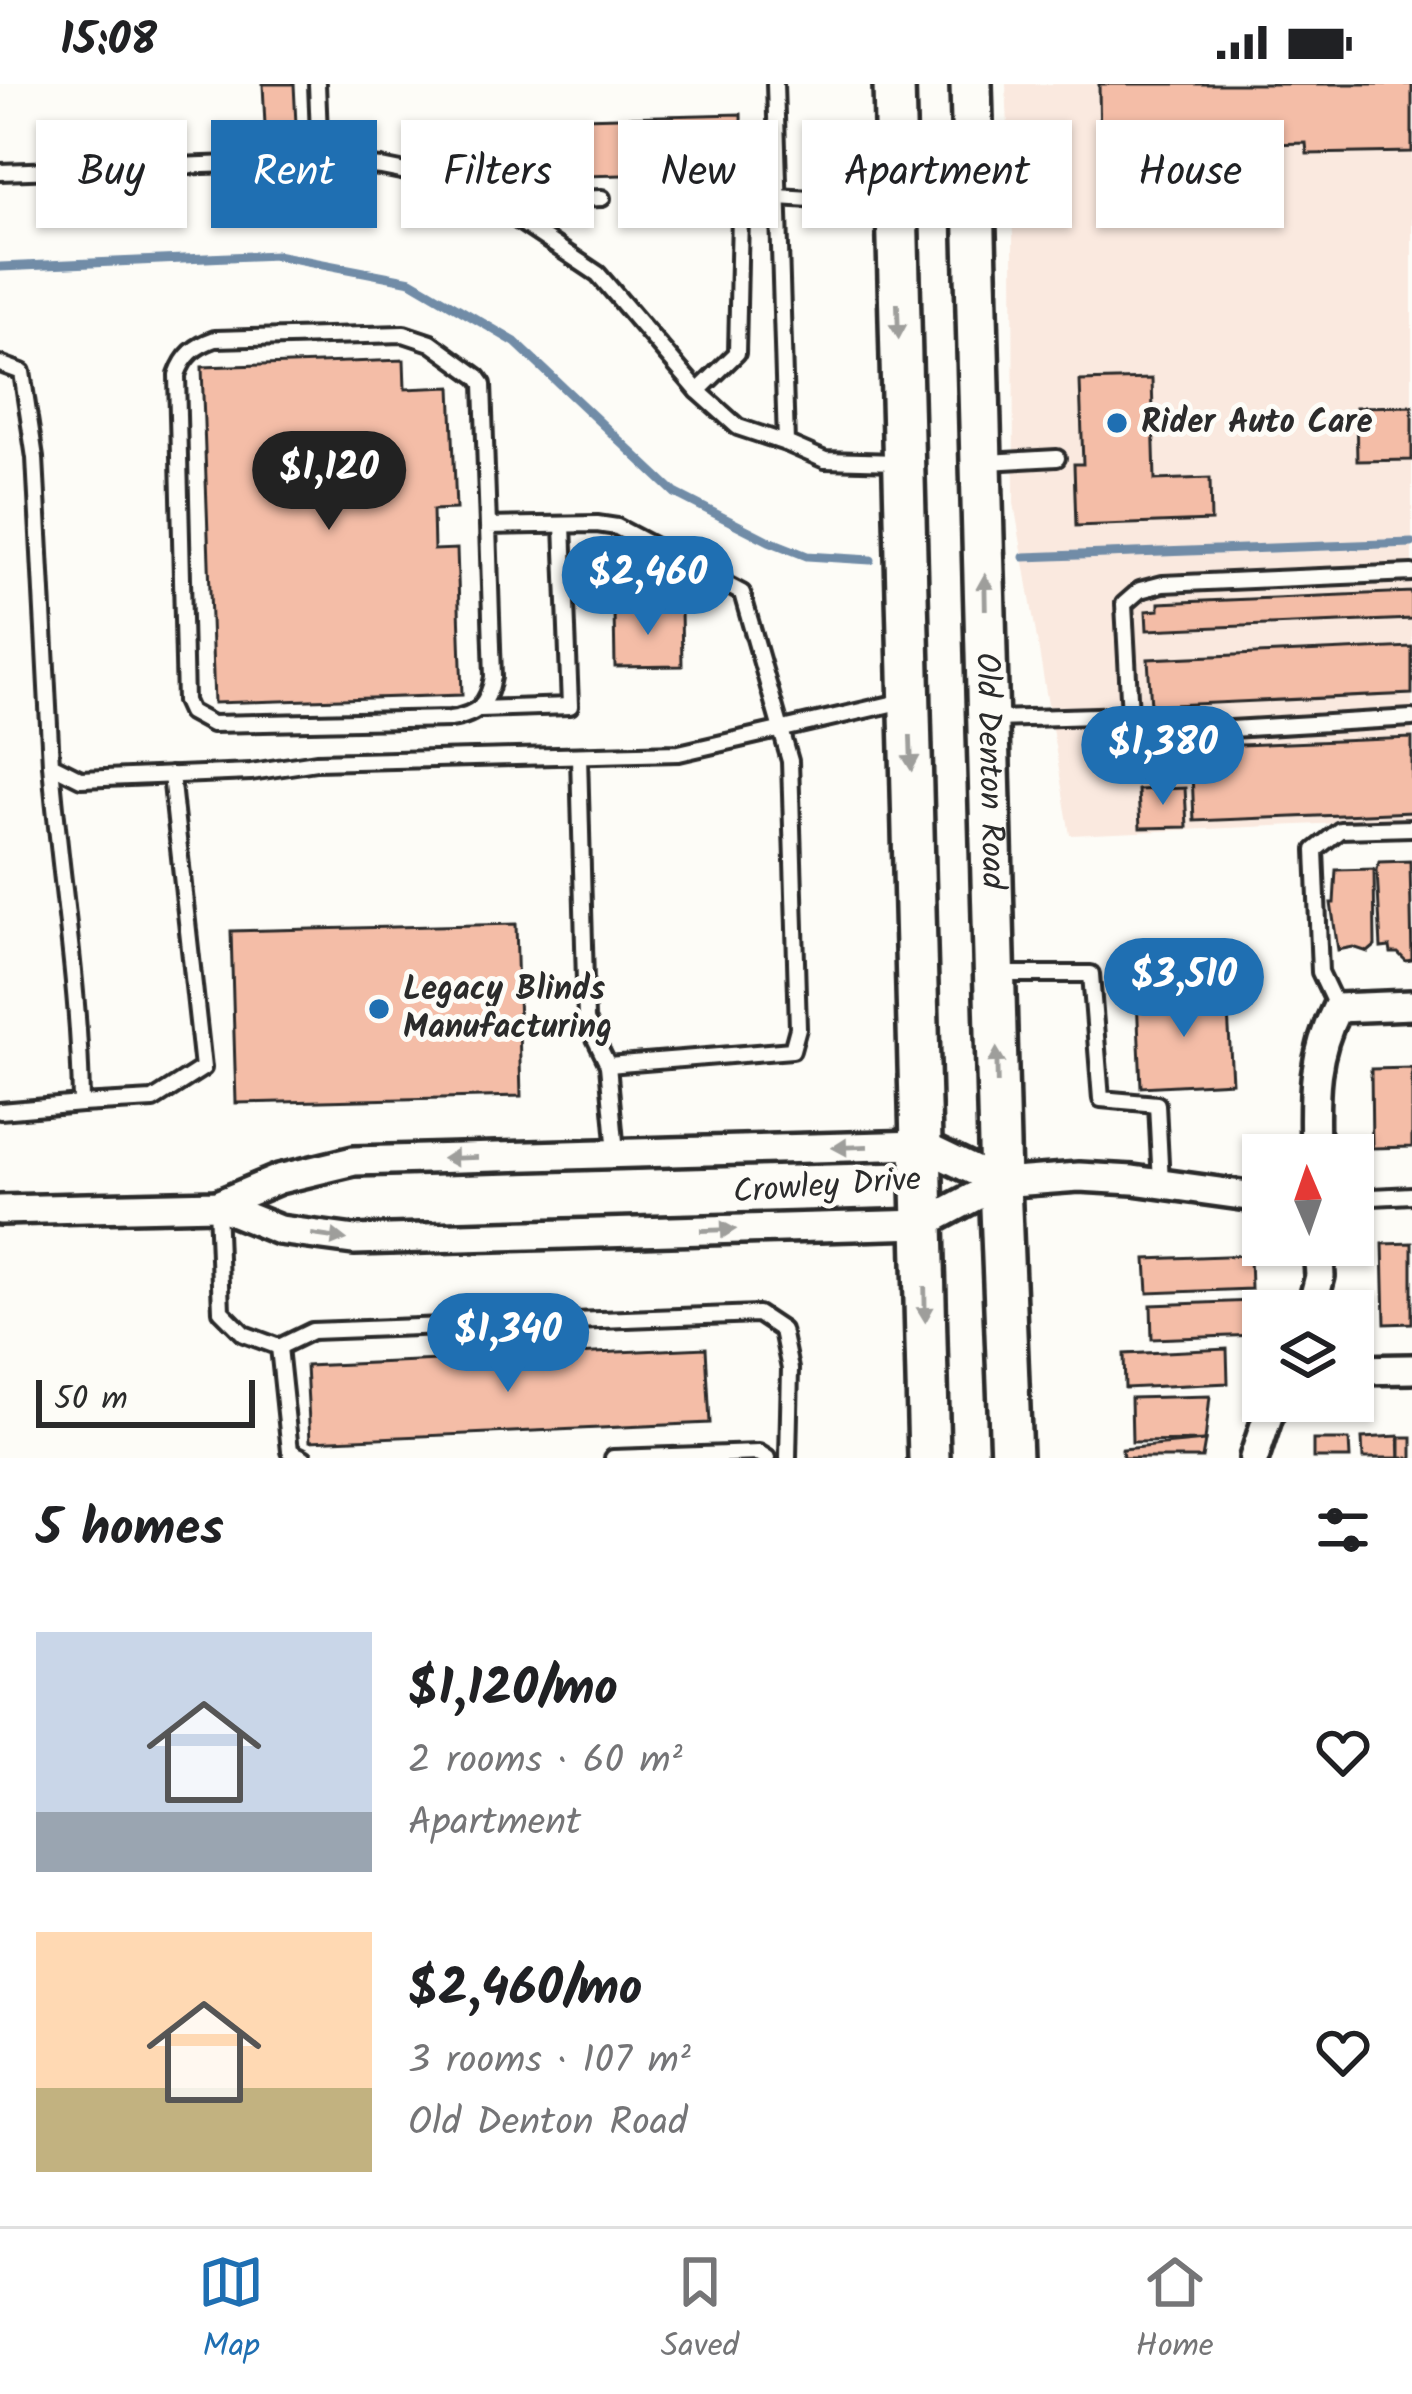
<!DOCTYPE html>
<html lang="en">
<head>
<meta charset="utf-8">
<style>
  :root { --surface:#fff; --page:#f2f2f2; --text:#202124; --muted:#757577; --line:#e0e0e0; --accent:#1f6fb2 }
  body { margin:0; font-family:Kalam,sans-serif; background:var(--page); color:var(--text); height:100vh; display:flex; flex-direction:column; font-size:45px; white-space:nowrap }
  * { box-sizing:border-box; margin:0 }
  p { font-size:39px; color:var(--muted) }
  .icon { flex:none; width:66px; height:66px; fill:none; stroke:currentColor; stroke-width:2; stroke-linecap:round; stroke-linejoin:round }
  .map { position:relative; height:1374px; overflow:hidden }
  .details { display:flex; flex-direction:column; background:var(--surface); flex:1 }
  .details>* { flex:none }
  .banner { position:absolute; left:36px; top:36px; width:1341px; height:108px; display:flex; gap:24px }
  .needle { width:78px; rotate:358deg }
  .fabs { position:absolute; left:1242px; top:1050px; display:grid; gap:24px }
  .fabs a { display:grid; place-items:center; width:132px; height:132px; border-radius:0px; background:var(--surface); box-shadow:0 3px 9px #0004; font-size:60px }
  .scale { position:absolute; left:36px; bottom:30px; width:219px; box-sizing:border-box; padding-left:12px; border:6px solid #2b2b2b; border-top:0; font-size:33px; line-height:42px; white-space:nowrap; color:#2b2b2b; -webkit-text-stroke:9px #fdfcf7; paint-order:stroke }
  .price { position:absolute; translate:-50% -102px; padding:0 27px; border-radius:42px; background:var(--accent); color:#fff; font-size:39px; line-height:78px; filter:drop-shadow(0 3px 6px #0008) }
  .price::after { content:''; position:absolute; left:50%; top:72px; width:36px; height:27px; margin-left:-18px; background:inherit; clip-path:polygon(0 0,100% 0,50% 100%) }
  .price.selected { background:#222; color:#fff }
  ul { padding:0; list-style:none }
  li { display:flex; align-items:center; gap:36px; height:300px; padding:0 36px }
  li span { display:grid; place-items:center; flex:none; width:336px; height:240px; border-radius:0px; color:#555 }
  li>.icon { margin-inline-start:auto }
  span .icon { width:144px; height:144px; fill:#fffc; stroke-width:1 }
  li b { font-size:51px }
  h2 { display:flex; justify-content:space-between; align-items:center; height:144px; padding:0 36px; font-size:51px }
  .chip { padding:0 42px; border-radius:0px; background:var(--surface); box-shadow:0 3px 9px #0004; font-size:42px; line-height:108px }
  .chip.selected { background:var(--accent); color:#fff }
  .status { display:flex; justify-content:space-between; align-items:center; height:84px; padding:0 60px; background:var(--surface); direction:ltr }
  .status svg { height:33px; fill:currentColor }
  .dock { display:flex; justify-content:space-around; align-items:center; height:168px; border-top:3px solid var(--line); background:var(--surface); font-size:33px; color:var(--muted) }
  .dock a { display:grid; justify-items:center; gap:6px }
  .dock .selected { color:var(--accent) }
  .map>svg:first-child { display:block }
</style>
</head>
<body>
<div class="status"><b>15:08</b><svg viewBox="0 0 49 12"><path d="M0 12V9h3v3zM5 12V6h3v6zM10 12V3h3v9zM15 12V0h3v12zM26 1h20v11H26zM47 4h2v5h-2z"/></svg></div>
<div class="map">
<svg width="1412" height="1374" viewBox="0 0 1412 1374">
  <rect width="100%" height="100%" fill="#fdfcf7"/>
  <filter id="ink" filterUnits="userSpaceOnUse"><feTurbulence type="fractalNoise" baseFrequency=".00833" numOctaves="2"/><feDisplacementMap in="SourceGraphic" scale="24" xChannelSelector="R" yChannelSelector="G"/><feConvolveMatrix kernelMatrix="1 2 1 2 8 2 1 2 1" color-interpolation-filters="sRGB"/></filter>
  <g filter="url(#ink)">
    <!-- built -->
    <polygon fill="#fae9df" points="1006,0 1412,0 1412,736 1070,751 1014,419 1013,152"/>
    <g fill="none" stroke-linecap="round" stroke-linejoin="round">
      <!-- stream -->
      <g stroke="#718ca7" stroke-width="9">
        <polyline points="0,183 276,171 411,197 515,258 675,409 769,457 807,472 871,476"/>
        <polyline points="1024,473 1412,459"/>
      </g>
    </g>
    <!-- building -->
    <g fill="#f4bda7" stroke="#2b2b2b" stroke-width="3">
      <polygon points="263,0 294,0 296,40 265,41"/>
      <polygon points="1099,0 1412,0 1412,68 1307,70 1306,59 1100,64"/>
      <polygon points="741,30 742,88 583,92 581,34"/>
      <polygon points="404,276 405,305 451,303 456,425 433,426 434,466 457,465 462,611 214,619 202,283"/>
      <polygon points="1152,295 1155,396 1210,394 1211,437 1076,442 1074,380 1083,380 1080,297"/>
      <polygon points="1412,322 1412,376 1357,377 1356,323"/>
      <polygon points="1412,508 1412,535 1147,546 1146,527 1159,526 1159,519"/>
      <polygon points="681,525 682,582 615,583 614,526"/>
      <polygon points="1412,563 1412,610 1151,622 1148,575"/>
      <polygon points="1412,654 1412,728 1194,737 1191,663"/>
      <polygon points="1185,704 1187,743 1140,744 1138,706"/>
      <polygon points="1410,777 1412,876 1406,877 1398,869 1391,869 1390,863 1381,864 1377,786 1379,778"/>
      <polygon points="1374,785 1375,862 1368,868 1353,863 1338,866 1331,819 1334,819 1336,786"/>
      <polygon points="516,840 521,1012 236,1019 231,847"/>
      <polygon points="1227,910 1232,998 1141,1003 1137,914"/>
      <polygon points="1412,984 1412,1063 1372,1064 1371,985"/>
      <polygon points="1412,1159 1412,1239 1385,1240 1383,1160"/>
      <polygon points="1250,1171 1251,1205 1148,1209 1146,1175"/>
      <polygon points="1254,1217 1256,1251 1152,1255 1151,1221"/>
      <polygon points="706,1264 710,1339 310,1357 306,1282"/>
      <polygon points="1227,1265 1228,1299 1125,1304 1124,1270"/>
      <polygon points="1210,1312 1205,1357 1132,1358 1131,1314"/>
      <polygon points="1399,1352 1400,1374 1363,1374 1362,1354"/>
      <rect x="1400" y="1353" width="12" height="21"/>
      <polygon points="1313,1356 1349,1356 1350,1374 1313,1374"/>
      <polygon points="1205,1357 1202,1374 1123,1374 1122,1365"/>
    </g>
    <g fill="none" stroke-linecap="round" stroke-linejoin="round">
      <!-- lane casing -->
      <g stroke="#2b2b2b" stroke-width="22">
        <g id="lane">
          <polyline points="775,0 786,359 825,376 897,378"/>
          <polyline points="548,73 550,98 575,115 602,114"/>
          <polyline points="320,77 381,83 436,94 507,129 598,190 698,307 738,343 786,359"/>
          <polyline points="0,88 320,77 317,0"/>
          <polyline points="778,113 893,120"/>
          <polyline points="977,116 1050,114"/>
          <polyline points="0,280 22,288 35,374 51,680 81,695 251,688 316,678 679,669 904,617"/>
          <polyline points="698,307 737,269 740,130 708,110"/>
          <polyline points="987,378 1057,374"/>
          <path d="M488,442L483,300L478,293L431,259L404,250L215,255C195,262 184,271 177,291L185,617L190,628L212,640L450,635C478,631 488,620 493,593L488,442L597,440L617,443L742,509L790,677L798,944L792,966L608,981"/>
          <polyline points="1412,489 1163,500 1140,506 1124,520 1130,631 1147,650 1412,634"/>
          <polyline points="480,625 570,622 563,441"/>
          <polyline points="993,635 1130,631"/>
          <polyline points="579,672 586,936 608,981 616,1069"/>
          <polyline points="1000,890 1091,890 1101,1015 1157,1020 1161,1100"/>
          <polyline points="1337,924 1320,888 1315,766 1340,746 1412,744"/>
          <polyline points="81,1020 153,1016 203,984 171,691"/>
          <path d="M0,1027L81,1020C80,906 60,793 51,680"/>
          <polyline points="1353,1114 1412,1111"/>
          <polyline points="217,1121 221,1227 244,1250 279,1263 290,1367 304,1374"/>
          <polyline points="279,1263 312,1247 758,1230 782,1246 790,1285 788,1374"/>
          <polyline points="613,1374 759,1369 767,1374"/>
        </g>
      </g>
      <!-- street casing -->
      <g stroke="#2b2b2b" stroke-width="36">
        <g id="street">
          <path d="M1315,1071C1314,1014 1311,976 1337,924L1412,921"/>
          <polyline points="217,1121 279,1146 354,1156 923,1140 1000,1099 1079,1093 1133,1096 1263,1114"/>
          <polyline points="0,1126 217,1121 279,1095 354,1077 921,1061 1000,1099"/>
          <polyline points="1311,1227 1320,1192 1318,1161"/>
          <polyline points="1353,1286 1412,1285"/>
          <polyline points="1254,1374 1273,1317"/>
        </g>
      </g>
      <!-- secondary casing -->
      <g stroke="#2b2b2b" stroke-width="48">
        <g id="secondary">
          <polyline points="894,0 929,1374"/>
          <path id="s1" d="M971,0L1000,1099L1011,1374"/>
          <polyline points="895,120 974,116"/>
        </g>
      </g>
      <!-- lane -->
      <use href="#lane" stroke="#fdfcf7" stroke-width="14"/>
      <!-- street -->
      <use href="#street" stroke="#fdfcf7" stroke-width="27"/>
      <!-- secondary -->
      <use href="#secondary" stroke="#fdfcf7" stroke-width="39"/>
    </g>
    <!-- one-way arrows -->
    <defs><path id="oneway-solid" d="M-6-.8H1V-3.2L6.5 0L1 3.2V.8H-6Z" transform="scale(3)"/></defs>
    <g fill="#9e9e9b">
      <use href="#oneway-solid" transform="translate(898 237) rotate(88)"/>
      <use href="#oneway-solid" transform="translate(985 508) rotate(-91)"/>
      <use href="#oneway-solid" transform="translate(911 669) rotate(88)"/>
      <use href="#oneway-solid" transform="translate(997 982) rotate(-91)"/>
      <use href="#oneway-solid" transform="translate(850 1063) rotate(178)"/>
      <use href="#oneway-solid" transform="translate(460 1074) rotate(178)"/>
      <use href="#oneway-solid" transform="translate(718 1146) rotate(-2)"/>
      <use href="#oneway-solid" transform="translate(329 1153) rotate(8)"/>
      <use href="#oneway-solid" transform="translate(925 1220) rotate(89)"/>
    </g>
  </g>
  <!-- markers -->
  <g fill="#1f6fb2" stroke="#fdfcf7" stroke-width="4.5">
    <circle cx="1117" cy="339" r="12"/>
    <circle cx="379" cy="925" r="12"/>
  </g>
  <g text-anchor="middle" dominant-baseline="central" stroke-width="10" stroke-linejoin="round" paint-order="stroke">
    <!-- poi labels -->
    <g font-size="33" font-weight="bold" fill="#2b2b2b" stroke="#fdfcf7" text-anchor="start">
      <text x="1141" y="339">Rider Auto Care</text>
      <text x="403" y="906">Legacy Blinds<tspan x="403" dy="38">Manufacturing</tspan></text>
    </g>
    <!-- street labels -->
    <g font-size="33" fill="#2b2b2b" stroke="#fdfcf7">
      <text stroke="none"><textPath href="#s1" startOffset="687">Old Denton Road</textPath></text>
      <text transform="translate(827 1103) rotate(-4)">Crowley Drive</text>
    </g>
  </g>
</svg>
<div class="fabs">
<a><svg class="needle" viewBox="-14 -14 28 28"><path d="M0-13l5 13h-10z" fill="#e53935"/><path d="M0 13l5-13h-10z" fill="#757577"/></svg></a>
<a><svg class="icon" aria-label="layers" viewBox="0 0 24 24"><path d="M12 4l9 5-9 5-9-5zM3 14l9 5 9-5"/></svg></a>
</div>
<div class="scale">50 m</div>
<b class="price selected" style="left:329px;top:449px">$1,120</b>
<b class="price" style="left:648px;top:554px">$2,460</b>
<b class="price" style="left:1163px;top:724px">$1,380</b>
<b class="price" style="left:1184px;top:956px">$3,510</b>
<b class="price" style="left:508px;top:1311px">$1,340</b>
<div class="banner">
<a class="chip">Buy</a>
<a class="chip selected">Rent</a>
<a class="chip">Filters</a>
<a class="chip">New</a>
<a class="chip">Apartment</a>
<a class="chip">House</a>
</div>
</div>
<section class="details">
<h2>5 homes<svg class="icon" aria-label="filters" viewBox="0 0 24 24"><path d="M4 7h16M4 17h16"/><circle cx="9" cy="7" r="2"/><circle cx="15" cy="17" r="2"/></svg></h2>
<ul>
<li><span style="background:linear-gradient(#c9d6e8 75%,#9aa5b1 0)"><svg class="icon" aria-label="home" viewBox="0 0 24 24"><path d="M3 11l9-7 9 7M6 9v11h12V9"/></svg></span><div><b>$1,120/mo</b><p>2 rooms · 60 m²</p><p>Apartment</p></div><svg class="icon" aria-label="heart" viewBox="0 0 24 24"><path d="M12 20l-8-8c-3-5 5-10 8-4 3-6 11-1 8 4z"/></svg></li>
<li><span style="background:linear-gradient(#ffd9b3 65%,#c2b280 0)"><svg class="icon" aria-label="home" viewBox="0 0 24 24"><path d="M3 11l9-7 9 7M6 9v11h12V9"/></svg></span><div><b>$2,460/mo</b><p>3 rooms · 107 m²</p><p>Old Denton Road</p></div><svg class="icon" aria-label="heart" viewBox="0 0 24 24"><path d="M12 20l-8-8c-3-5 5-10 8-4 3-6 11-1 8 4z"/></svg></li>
</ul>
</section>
<nav class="dock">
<a class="selected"><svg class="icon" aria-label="map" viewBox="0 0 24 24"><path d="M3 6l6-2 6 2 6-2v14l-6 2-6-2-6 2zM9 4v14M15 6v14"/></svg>Map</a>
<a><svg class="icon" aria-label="saved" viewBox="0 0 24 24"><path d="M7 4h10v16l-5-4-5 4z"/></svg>Saved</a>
<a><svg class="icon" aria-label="home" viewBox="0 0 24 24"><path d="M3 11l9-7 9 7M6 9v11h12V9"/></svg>Home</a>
</nav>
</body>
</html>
